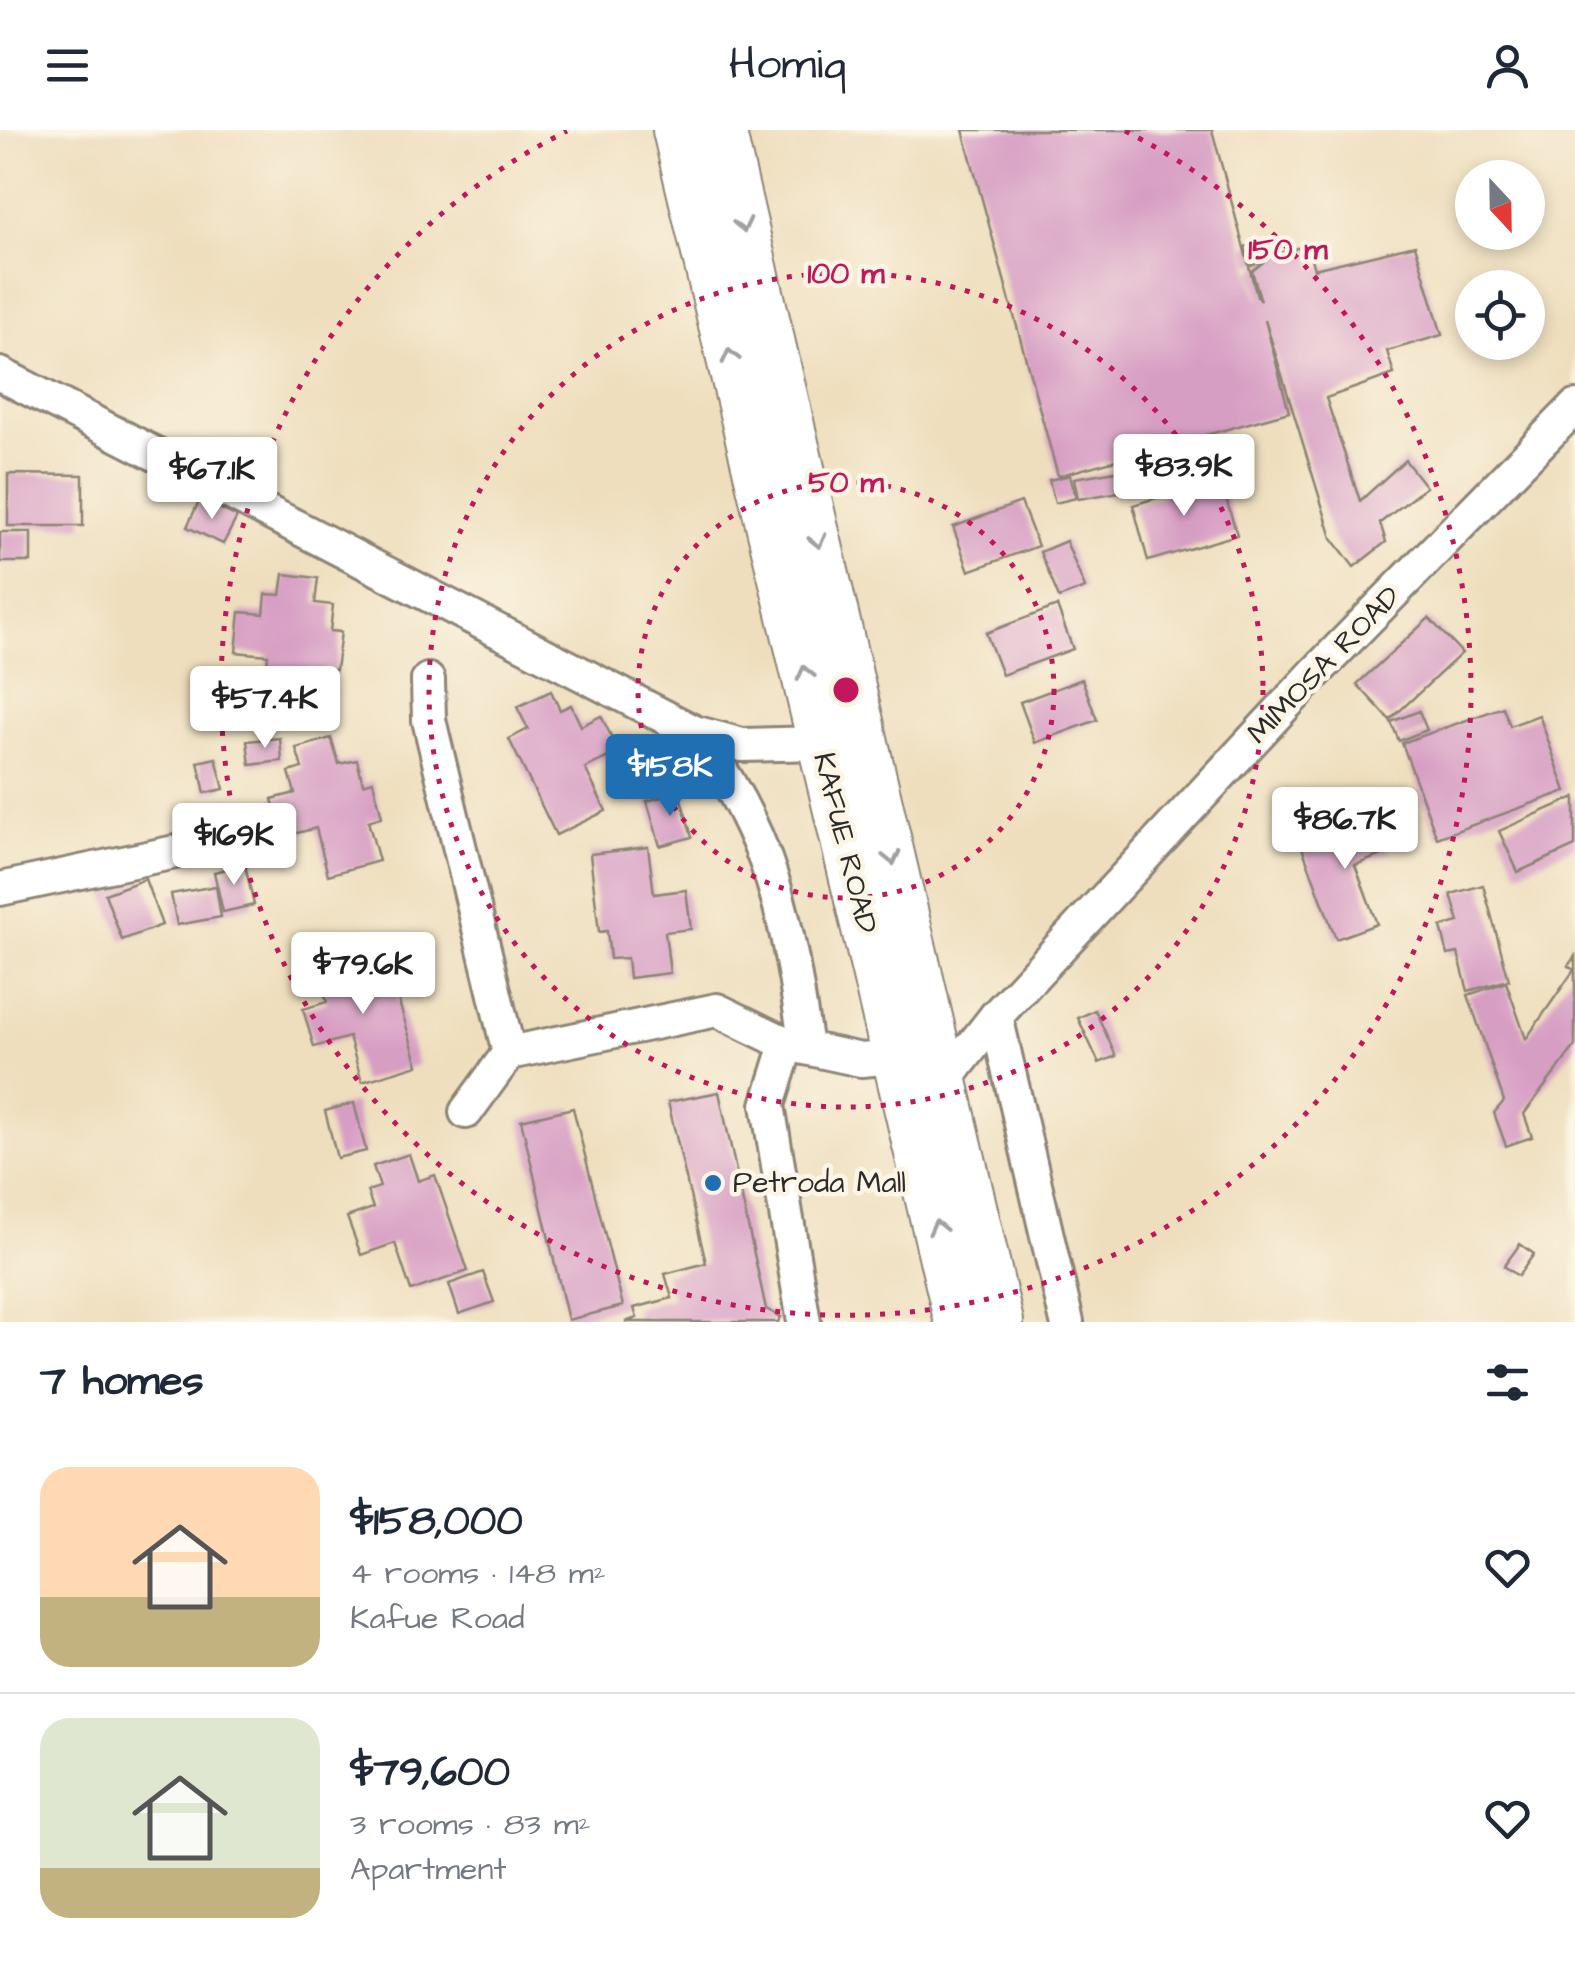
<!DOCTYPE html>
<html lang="en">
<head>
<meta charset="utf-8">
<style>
  :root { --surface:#fff; --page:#f2f2f3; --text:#1f2937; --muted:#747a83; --line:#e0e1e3; --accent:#1f6fb2 }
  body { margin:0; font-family:"Architects Daughter",sans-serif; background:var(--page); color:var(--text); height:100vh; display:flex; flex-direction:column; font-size:38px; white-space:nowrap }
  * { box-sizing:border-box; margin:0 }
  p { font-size:32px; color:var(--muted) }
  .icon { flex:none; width:55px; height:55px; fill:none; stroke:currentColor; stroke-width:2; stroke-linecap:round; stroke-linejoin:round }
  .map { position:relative; height:1192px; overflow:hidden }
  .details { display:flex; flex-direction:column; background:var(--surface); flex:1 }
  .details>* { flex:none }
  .needle { width:65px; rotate:158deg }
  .controls { position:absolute; left:1455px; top:30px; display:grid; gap:20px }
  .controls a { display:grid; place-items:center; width:90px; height:90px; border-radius:50%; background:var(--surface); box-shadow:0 5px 15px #0003; font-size:50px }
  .price { position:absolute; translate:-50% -85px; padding:0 22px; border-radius:10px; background:#fff; color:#222; font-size:32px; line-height:65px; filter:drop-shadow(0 2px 5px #0008) }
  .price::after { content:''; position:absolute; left:50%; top:60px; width:30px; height:22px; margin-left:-15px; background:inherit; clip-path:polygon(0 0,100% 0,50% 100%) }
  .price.on { background:var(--accent); color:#fff }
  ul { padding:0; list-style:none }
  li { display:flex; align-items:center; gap:30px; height:250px; padding:0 40px }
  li+li { border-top:2px solid var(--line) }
  li span { display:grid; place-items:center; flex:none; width:280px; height:200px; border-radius:30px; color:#555 }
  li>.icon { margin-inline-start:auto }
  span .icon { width:120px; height:120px; fill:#fffc; stroke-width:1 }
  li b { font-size:42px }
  h2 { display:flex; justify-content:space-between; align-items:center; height:120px; padding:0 40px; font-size:42px }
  header { display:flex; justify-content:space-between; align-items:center; height:130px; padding:0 40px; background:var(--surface); font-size:45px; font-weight:600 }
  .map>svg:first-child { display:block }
</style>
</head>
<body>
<header><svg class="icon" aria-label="menu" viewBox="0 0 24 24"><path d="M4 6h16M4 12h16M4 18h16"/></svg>Homiq<svg class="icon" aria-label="person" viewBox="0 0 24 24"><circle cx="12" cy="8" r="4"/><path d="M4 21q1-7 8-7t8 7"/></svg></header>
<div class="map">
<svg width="1575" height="1192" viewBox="0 0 1575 1192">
  <rect width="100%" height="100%" fill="#fcf5e5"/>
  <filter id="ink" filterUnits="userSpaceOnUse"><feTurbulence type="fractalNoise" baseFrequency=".01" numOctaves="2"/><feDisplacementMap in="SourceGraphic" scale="20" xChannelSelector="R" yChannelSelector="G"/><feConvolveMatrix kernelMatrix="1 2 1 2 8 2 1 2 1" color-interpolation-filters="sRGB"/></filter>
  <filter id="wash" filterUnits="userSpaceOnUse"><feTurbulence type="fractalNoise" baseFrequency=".0048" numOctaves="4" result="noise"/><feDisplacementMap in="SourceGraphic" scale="40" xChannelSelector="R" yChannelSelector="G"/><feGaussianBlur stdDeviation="2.25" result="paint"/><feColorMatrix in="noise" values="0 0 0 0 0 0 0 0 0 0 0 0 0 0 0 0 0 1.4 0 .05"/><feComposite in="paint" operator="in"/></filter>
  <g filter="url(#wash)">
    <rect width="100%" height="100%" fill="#eedebd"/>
    <g id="blocks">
      <!-- building -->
      <g fill="#d79ec4">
        <polygon points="963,0 1212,0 1257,166 1261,171 1252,141 1271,126 1307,115 1314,139 1415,115 1442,205 1387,221 1394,244 1326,268 1360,371 1405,330 1426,357 1380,393 1386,412 1354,437 1332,408 1265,190 1289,282 1058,346"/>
        <polygon points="1260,111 1267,129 1251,135 1245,117"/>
        <polygon points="1140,337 1143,358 1078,369 1074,348"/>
        <polygon points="8,344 83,345 83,396 8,396"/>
        <polygon points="1070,345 1076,368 1055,373 1049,350"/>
        <polygon points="1189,348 1192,360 1221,352 1237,405 1148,431 1133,375 1163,366 1160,357"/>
        <polygon points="200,369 237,387 223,414 187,397"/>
        <polygon points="1021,372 1038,416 969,441 953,397"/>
        <rect x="0" y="402" width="31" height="30"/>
        <polygon points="1066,411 1085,458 1059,468 1040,422"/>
        <polygon points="284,444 318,448 315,473 333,475 330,501 341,502 336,540 323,538 318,578 263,572 268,525 236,522 240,482 264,484 266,464 281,465"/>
        <polygon points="1057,476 1073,519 1002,545 986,503"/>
        <polygon points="1429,488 1462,523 1390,590 1357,554"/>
        <polygon points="1082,549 1097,590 1035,613 1020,572"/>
        <polygon points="551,561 560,580 571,575 581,596 601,586 619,622 585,638 606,681 556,705 509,609 528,599 517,577"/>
        <polygon points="1503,577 1510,596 1539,585 1566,661 1437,708 1402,613"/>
        <polygon points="1419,581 1427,600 1399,611 1391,592"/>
        <polygon points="280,608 282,631 250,635 247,611"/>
        <polygon points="331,608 339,634 357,630 363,654 373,651 382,687 368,691 379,731 328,745 316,698 282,707 272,669 295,663 289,642 302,638 296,618"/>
        <polygon points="216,628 224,659 205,663 198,632"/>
        <polygon points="679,662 692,707 660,716 647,671"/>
        <polygon points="1575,667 1575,716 1518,742 1499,701"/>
        <polygon points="1376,684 1390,722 1355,735 1377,794 1336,809 1300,712"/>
        <polygon points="648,717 654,764 686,760 691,799 665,802 670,843 629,848 627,828 610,829 607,801 599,802 590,724"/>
        <polygon points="245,735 254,775 223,782 214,742"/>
        <polygon points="145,749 162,795 122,810 105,764"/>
        <polygon points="1483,755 1509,850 1468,861 1458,823 1448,825 1441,797 1459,792 1451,764"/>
        <polygon points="216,756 221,787 177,795 171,764"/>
        <polygon points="362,818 370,845 389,839 418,935 362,952 349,907 314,917 303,879 327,872 321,853 334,849 328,828"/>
        <polygon points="1575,826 1575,916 1524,984 1532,1007 1506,1016 1494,983 1504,971 1468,865 1506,852 1526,909 1574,840 1568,836"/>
        <polygon points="1095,880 1116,926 1099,933 1078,888"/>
        <polygon points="719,962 766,1179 781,1187 778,1192 625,1192 637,1188 634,1178 672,1168 665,1144 706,1133 668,972"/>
        <polygon points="354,973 366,1021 337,1028 325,981"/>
        <polygon points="573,978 623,1176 568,1190 521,990"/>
        <polygon points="409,1024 418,1051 435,1045 468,1141 411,1161 395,1113 361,1125 347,1087 373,1078 367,1061 380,1057 373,1036"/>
        <polygon points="1520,1114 1534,1124 1518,1146 1504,1136"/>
        <polygon points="483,1142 494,1172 459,1184 449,1154"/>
      </g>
    </g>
  </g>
  <g filter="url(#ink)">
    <use href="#blocks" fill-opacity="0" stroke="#8c8474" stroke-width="2.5"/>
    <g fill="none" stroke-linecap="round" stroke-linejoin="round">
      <!-- minor casing -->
      <g stroke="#8c8474" stroke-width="38">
        <g id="minor">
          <polyline points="0,244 694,602 742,615 821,613"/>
          <polyline points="428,550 429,590 509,923 717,880 787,914 861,930 898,927"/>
          <path d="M694,602C773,704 788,794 806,918"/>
          <polyline points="0,759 237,709"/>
          <polyline points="996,886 1067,1192"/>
          <polyline points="787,914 768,975 804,1192"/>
          <polyline points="944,952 996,886 1316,542 1575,277"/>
          <polyline points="466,982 509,923"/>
        </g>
      </g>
      <!-- highway casing -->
      <g stroke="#8c8474" stroke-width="52">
        <g id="highway">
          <polyline points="677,0 959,1192"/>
          <polyline points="721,0 999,1192"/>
        </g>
      </g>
      <!-- minor -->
      <use href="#minor" stroke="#fff" stroke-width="32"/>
      <!-- highway -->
      <use href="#highway" stroke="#fff" stroke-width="48"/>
    </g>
    <!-- one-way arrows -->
    <defs><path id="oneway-chevron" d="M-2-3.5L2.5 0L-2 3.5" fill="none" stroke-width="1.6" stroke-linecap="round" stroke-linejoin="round" transform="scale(2.5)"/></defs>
    <g stroke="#a0a0a0">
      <use href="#oneway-chevron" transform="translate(743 95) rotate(77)"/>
      <use href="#oneway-chevron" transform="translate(730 226) rotate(-103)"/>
      <use href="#oneway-chevron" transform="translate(818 411) rotate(77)"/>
      <use href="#oneway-chevron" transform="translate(805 543) rotate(-103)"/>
      <use href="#oneway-chevron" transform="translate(892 728) rotate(77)"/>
      <use href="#oneway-chevron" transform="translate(937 1097) rotate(-103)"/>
    </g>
  </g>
  <!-- distance rings -->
  <g fill="none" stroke="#c2185b" stroke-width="5" stroke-dasharray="5 10">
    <circle cx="846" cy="560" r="208"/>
    <circle cx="846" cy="560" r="417"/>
    <path d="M1125 1A625 625 0 1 1 567 1"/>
  </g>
  <!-- markers -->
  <circle fill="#1f6fb2" stroke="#fcf5e5" stroke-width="4" cx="713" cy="1053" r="10"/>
  <g text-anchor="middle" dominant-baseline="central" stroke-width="9" stroke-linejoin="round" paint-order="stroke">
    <!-- street labels -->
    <g font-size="30" fill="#2b2b2b" stroke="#fcf5e5">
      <text transform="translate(1324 535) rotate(-46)">MIMOSA ROAD</text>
      <text transform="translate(845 713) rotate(76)">KAFUE ROAD</text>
    </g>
    <!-- poi labels -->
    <g font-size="30" fill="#2b2b2b" stroke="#fcf5e5" text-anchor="start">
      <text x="733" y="1053">Petroda Mall</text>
    </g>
  </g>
  <circle cx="846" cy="560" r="15" fill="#c2185b" stroke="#fcf5e5" stroke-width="5"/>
  <g font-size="30" text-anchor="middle" font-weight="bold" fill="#c2185b" stroke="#fcf5e5" stroke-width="9" stroke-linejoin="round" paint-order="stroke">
    <text x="1288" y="129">150 m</text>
    <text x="846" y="153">100 m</text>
    <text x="846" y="362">50 m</text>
  </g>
</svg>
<div class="controls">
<a><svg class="needle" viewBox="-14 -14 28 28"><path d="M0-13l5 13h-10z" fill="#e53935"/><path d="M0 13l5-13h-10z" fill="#747a83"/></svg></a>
<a><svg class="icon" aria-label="locate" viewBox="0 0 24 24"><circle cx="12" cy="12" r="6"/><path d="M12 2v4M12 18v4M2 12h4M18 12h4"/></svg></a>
</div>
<b class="price" style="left:1184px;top:389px">$83.9K</b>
<b class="price" style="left:212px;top:392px">$67.1K</b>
<b class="price" style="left:265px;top:621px">$57.4K</b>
<b class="price on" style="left:670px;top:689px">$158K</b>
<b class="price" style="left:1345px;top:742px">$86.7K</b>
<b class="price" style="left:234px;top:758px">$169K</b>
<b class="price" style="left:363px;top:887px">$79.6K</b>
</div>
<section class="details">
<h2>7 homes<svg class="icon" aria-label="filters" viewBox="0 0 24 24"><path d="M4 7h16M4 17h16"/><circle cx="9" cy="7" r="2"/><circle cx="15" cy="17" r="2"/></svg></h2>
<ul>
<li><span style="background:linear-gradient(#ffd9b3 65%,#c2b280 0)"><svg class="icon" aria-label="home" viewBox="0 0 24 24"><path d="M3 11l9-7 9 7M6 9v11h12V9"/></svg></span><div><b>$158,000</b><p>4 rooms · 148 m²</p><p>Kafue Road</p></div><svg class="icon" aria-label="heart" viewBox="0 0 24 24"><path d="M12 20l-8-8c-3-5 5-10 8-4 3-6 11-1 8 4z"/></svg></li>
<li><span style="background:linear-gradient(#dfe7d0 75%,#c2b280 0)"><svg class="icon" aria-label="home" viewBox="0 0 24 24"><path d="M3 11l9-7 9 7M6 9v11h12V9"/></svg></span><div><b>$79,600</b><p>3 rooms · 83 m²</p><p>Apartment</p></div><svg class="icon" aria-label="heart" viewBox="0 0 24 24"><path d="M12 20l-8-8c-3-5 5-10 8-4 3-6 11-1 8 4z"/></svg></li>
</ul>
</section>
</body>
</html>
